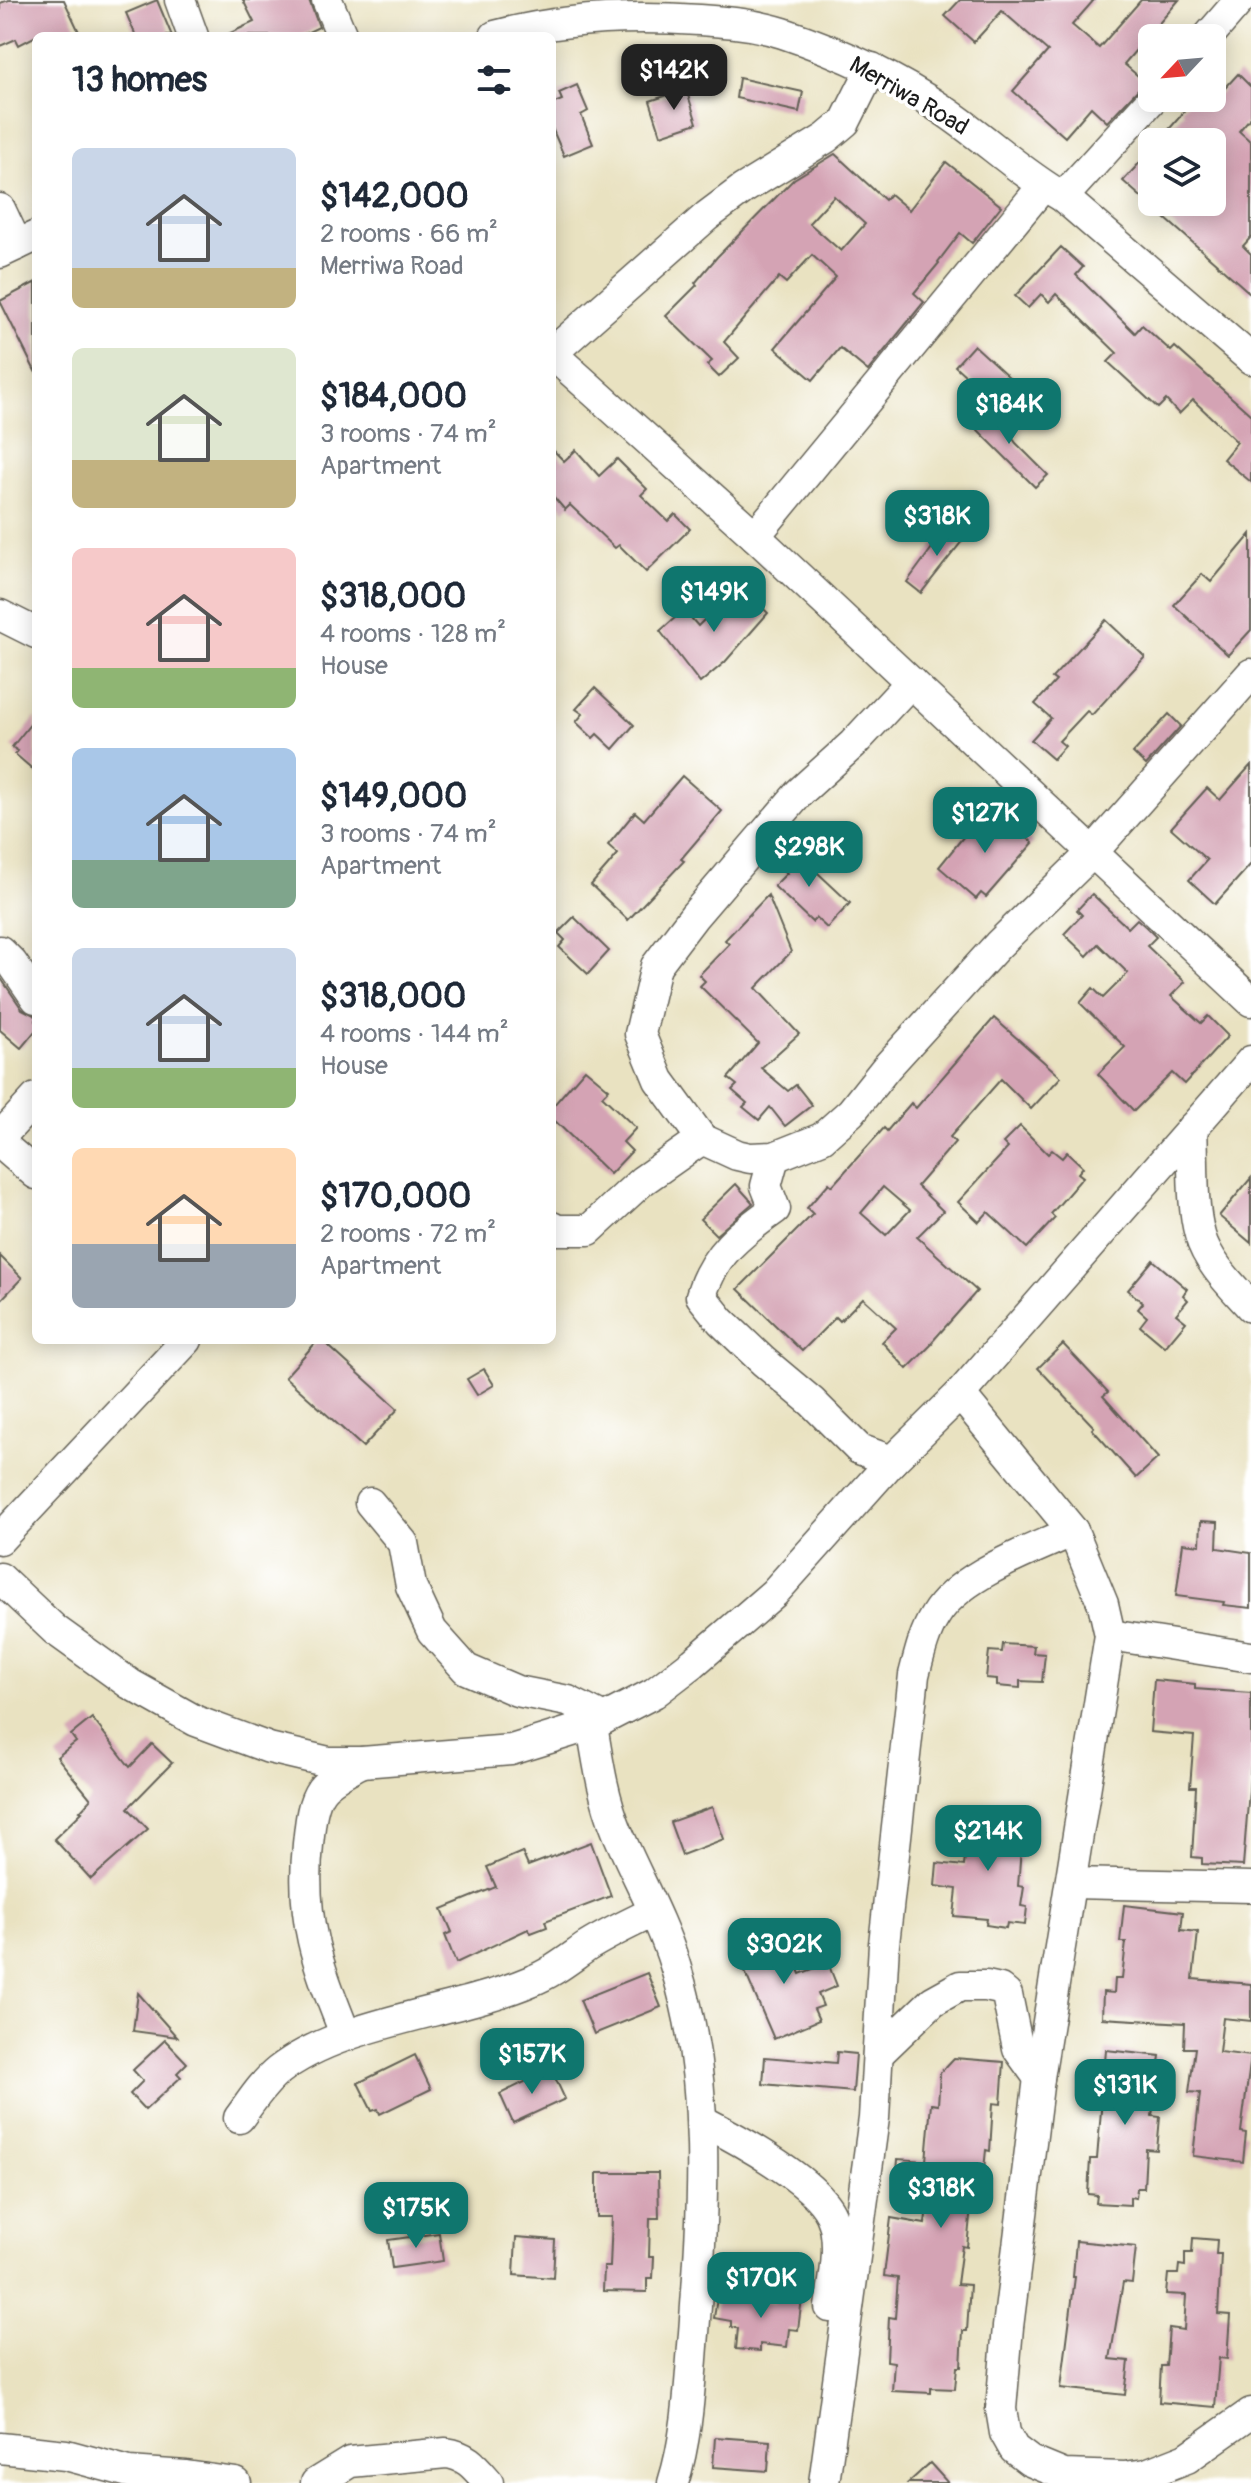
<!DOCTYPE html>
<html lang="en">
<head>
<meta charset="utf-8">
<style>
  :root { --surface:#fff; --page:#f6f6f7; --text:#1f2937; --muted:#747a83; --accent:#0f766e }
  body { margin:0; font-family:Pangolin,sans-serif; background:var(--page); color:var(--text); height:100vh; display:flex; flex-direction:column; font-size:30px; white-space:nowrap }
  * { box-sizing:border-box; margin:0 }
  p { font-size:26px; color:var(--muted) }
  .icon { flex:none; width:44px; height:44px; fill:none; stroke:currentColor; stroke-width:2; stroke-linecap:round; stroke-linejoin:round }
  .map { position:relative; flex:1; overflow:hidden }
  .details { position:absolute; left:32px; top:32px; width:524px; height:1312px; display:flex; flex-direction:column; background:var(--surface); border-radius:12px; box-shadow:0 4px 20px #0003 }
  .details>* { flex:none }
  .needle { width:52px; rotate:244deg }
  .buttons { position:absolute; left:1138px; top:24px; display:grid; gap:16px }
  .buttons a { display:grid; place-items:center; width:88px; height:88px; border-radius:12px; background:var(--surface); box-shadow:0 4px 20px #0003; font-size:40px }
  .price { position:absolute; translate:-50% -68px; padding:0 18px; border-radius:16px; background:var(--accent); color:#fff; font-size:26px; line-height:52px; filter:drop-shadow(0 2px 4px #0008) }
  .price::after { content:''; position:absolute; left:50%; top:48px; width:24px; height:18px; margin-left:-12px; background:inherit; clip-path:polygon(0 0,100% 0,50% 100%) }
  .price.selected { background:#222; color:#fff }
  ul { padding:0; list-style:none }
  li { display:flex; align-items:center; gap:24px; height:200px; padding:0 40px }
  li span { display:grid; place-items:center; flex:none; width:224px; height:160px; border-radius:12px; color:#555 }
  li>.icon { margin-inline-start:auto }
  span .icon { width:96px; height:96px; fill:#fffc; stroke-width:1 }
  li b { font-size:34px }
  h2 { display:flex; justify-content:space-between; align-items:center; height:96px; padding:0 40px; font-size:34px }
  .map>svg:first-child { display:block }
</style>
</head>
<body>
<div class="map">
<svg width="1251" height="2483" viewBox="0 0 1251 2483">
  <rect width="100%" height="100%" fill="#fff"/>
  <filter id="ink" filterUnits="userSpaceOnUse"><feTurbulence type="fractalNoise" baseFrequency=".0125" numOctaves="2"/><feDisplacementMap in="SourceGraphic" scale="16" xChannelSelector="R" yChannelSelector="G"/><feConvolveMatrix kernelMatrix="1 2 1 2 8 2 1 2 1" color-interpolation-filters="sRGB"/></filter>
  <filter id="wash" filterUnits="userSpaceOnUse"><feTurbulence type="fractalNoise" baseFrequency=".006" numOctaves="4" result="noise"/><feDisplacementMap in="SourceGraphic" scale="32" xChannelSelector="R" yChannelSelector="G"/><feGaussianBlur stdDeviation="1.8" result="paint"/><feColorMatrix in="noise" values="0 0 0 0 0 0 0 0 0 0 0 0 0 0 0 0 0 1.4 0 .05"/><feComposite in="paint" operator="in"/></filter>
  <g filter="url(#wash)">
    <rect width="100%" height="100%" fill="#e9e2c1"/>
    <g id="blocks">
      <!-- building -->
      <g fill="#d4a3b4" fill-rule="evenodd">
        <polygon points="9,0 64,0 81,36 36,36 19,45 16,39 0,46 0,3"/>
        <polygon points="157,0 172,36 136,36 126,13"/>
        <polygon points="243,0 309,0 319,27 300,36 224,36 254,22"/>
        <polygon points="960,0 1094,0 1072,25 1099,48 1141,0 1179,0 1124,64 1145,82 1107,122 1091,107 1065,137 1013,91 1048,51 1002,11 974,42 945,16"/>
        <polygon points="1238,74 1251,87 1251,117 1239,131 1251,142 1251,237 1243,246 1251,254 1251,294 1123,181 1152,149 1152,202 1212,202 1212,142 1158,142 1184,112 1181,109 1191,98 1215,99"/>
        <polygon points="739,78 803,92 799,112 736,98"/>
        <polygon points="577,85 588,111 581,115 593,144 564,156 552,128 552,104 562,100 559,93"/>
        <polygon points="686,89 697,123 661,135 650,101"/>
        <path d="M835,154L885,200L890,194L909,210L946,162L1001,206L972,243L960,233L938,262L939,263L914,293L924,302L868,371L840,348L813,380L775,348L836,277L812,255L786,283L779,277L724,342L739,358L719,377L707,365L712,361L666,316L697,285L695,283L717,257L794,179ZM834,196L865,224L841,251L809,223Z"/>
        <polygon points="1061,247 1083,267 1076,275 1135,333 1142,325 1171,351 1175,347 1251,415 1251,482 1223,459 1237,442 1193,400 1179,414 1166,400 1158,408 1108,362 1117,353 1056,294 1049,302 1041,294 1028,308 1015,296"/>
        <polygon points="36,282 36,373 0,301"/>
        <polygon points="974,345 1009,377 991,399 955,366"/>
        <polygon points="993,407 1016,430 1011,436 1016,443 1048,475 1035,487 974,426"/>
        <polygon points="552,449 564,461 576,450 599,476 617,459 647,489 641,495 668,521 675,514 690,529 646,572 619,545 615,548 570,505 565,510 552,495"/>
        <polygon points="951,522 966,536 921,593 907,582"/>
        <polygon points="1251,534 1251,630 1228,655 1174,605 1202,574 1211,582"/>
        <polygon points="742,588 768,613 725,662 700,683 660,631 684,610 698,626 711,613 714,616"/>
        <polygon points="1106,620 1145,657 1092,715 1087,711 1059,741 1065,746 1053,759 1031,740 1051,718 1035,704 1056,681 1052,678"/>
        <polygon points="595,688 634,725 613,749 597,734 593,738 576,722 583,714 576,709"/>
        <polygon points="1169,714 1181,726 1146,765 1133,753"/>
        <polygon points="36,717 36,772 15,754 18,751 12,747"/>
        <polygon points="1251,765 1251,864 1215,904 1189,880 1207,860 1171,828 1207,788 1220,800"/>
        <polygon points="682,776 722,811 681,859 684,861 628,920 591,885 618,854 608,845 635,812 644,820"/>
        <polygon points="985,810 1008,829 1012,824 1033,843 986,897 981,893 976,899 939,867"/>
        <polygon points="788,845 850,903 827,928 816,918 812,922 774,886 787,873 774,861"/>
        <polygon points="1092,894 1128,928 1137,919 1146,927 1156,937 1147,946 1185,982 1171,996 1201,1023 1208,1016 1228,1036 1184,1084 1172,1073 1134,1111 1098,1074 1125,1047 1080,1003 1093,988 1103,998 1128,973 1098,944 1087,956 1064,934 1082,915 1077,910"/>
        <polygon points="768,895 791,952 756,988 799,1034 761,1068 788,1091 796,1085 812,1105 785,1126 770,1107 759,1120 743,1107 747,1103 732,1090 737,1085 728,1078 758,1043 700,986 705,981 699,975 729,944 725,940"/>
        <polygon points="574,917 609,951 588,974 559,947 565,940 558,933"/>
        <polygon points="0,977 22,1009 36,1016 36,1030 21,1048 0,1030"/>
        <path d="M994,1018L1061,1077L1031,1109L1001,1079L950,1137L955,1142L917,1186L943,1211L917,1237L977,1291L931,1343L932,1344L907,1369L882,1342L896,1328L863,1298L840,1321L836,1317L802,1351L738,1289L813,1214L807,1208L829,1183L832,1186L884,1128L887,1131L911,1103L916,1108ZM883,1187L910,1210L886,1235L861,1213Z"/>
        <polygon points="585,1069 609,1089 602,1096 636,1128 623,1142 632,1151 610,1174 552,1118 552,1107"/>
        <polygon points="1020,1126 1048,1154 1052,1150 1062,1158 1067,1152 1083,1167 1078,1173 1083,1177 1051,1214 1055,1218 1027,1248 988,1212 979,1222 958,1202 1008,1148 1003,1143"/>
        <polygon points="1251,1178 1251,1243 1219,1216"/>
        <polygon points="736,1184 753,1203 716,1235 700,1219"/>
        <polygon points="0,1256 22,1278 0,1301"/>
        <polygon points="1153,1260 1187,1289 1183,1295 1188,1300 1176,1314 1186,1322 1165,1347 1140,1326 1147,1317 1138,1309 1143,1303 1128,1290"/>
        <polygon points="318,1340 322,1340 398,1409 363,1447 285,1377"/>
        <polygon points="1063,1344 1108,1392 1103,1396 1158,1458 1136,1478 1092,1429 1094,1427 1038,1368"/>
        <polygon points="484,1369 494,1385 477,1395 467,1379"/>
        <polygon points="1201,1521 1218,1522 1217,1548 1251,1553 1251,1608 1223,1605 1224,1602 1176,1596 1183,1543 1200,1545"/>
        <polygon points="1003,1644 1034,1646 1033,1653 1045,1654 1042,1682 1020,1681 1020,1688 997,1686 997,1679 986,1678 989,1651 1002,1652"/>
        <polygon points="1154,1680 1195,1684 1195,1689 1251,1693 1251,1765 1243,1866 1202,1864 1202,1858 1192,1857 1196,1787 1190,1787 1194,1736 1150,1732"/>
        <polygon points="92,1718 130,1767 152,1744 172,1763 128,1808 148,1829 91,1879 54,1839 82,1812 80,1811 91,1799 57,1757 76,1742 71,1735"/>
        <polygon points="712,1807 724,1839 682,1855 670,1822"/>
        <polygon points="969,1813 1010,1817 1010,1822 1023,1824 1018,1886 1024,1887 1021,1906 1027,1907 1025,1925 1007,1923 1006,1928 986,1925 987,1919 954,1916 957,1889 935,1886 937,1863 964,1866"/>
        <polygon points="591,1842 611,1896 545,1921 547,1927 531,1933 528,1929 456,1963 445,1935 452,1932 442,1909 496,1887 487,1867 522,1852 528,1866"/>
        <polygon points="1124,1905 1183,1912 1181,1930 1198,1932 1193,1979 1251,1984 1251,2021 1223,2018 1219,2052 1251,2056 1241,2132 1246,2133 1243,2162 1193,2156 1200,2093 1189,2092 1195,2048 1184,2048 1185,2023 1102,2018 1103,1992 1114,1993 1115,1979 1122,1979 1126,1942 1120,1942"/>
        <polygon points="778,1933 794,1968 797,1967 800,1974 828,1963 837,1986 818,1994 823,2006 814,2009 819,2020 774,2039 736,1951"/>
        <polygon points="647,1973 661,2007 594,2034 580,2000"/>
        <polygon points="138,1993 177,2037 133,2031"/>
        <polygon points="165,2040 187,2063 177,2073 181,2077 145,2110 130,2094 143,2081 133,2070"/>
        <polygon points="1106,2050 1160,2056 1152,2116 1160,2117 1157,2150 1146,2149 1144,2188 1137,2188 1136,2198 1130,2197 1130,2205 1096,2203 1097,2195 1088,2194 1090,2159 1097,2159"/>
        <polygon points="837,2052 856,2054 853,2092 763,2084 765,2057 836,2063"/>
        <polygon points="415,2055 431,2089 380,2114 378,2109 372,2111 358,2083"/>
        <polygon points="954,2058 1004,2062 1001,2104 993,2103 990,2151 986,2150 980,2208 971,2207 967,2247 962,2246 957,2284 970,2285 967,2331 963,2331 961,2367 957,2367 955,2389 931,2388 931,2393 892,2391 894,2362 887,2361 889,2317 895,2318 898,2278 884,2276 891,2218 925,2224 929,2188 896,2185 898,2159 926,2161 931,2104 938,2105 940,2073"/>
        <polygon points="551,2069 565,2099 513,2123 500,2094"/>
        <polygon points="597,2173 658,2173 659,2218 650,2218 649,2257 654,2257 653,2278 647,2278 647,2292 603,2291 604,2267 610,2267 612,2217 597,2217"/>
        <polygon points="439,2233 443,2261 392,2268 388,2240"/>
        <polygon points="516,2237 555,2240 553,2278 514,2275"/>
        <polygon points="1193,2238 1217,2240 1216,2254 1221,2254 1218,2314 1230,2315 1227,2359 1219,2358 1215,2407 1159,2402 1161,2366 1166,2366 1169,2328 1184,2330 1186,2295 1166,2294 1168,2274 1178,2274 1179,2265 1185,2266 1185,2253 1192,2253"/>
        <polygon points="1076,2241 1136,2247 1132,2283 1123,2282 1110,2359 1129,2361 1125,2395 1061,2388 1075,2277 1073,2277"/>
        <polygon points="776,2294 802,2298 798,2330 789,2329 787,2347 760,2344 760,2351 736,2349 738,2328 731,2327 731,2321 714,2318 717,2297 774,2303"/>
        <polygon points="715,2437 770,2441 768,2471 713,2467"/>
        <polygon points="930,2463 948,2483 908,2483"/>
      </g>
    </g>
  </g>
  <g filter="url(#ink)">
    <use href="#blocks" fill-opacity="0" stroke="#646156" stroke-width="2"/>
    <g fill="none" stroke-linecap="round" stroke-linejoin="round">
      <!-- minor casing -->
      <g stroke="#646156" stroke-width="33">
        <g id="minor">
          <polyline points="180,0 193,36"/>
          <polyline points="327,0 342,36"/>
          <path d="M495,36C562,18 630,15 699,20C727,22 756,24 783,33C840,52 896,78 946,112C986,139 1021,173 1063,197L1251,359"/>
          <polyline points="1207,38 1240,0"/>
          <polyline points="1063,197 1153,98"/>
          <polyline points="0,209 17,245"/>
          <polyline points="0,253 36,236"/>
          <polyline points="552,353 707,216 743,189 826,138 845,122 872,68"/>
          <polyline points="552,354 755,536 1251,1001"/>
          <polyline points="755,536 1043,186"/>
          <polyline points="0,615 36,633"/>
          <polyline points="0,951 12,963 36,998"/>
          <path d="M1192,1128C1194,1163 1191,1202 1200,1235C1207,1262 1233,1287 1251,1307"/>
          <polyline points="0,1137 36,1098"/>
          <polyline points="702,1139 659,1080 640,1034 656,966 694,916 800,792 853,744 911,682"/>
          <polyline points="0,1143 36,1174"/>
          <path d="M774,1157L766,1186L775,1209C741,1233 713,1254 701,1296L721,1321L763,1361L812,1402L859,1449L892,1461"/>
          <polyline points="552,1227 557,1230 589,1230 642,1181 702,1139 737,1155 750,1158 774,1157 822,1138 851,1112 886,1068 998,945 1091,854 1251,674"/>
          <polyline points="960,1394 1073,1531 1103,1604 1110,1635 1039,2078 1008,2327 1001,2409 1005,2433 1014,2449 1030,2461 1064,2475 1124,2477 1146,2474 1187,2458 1251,2413"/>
          <polyline points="370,1503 403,1543 411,1586 432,1631 466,1669 517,1691 568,1701 604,1719"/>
          <polyline points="0,1539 187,1340"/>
          <polyline points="0,1578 55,1630 130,1684 196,1721 269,1748 329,1762 362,1762 511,1750 592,1725 654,1693 693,1663 774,1593 892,1461 960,1394 1251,1061"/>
          <polyline points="1110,1635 1251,1657"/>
          <path d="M592,1725C598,1762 603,1797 617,1831C636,1876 661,1919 675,1965C713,2085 703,2210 694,2333C690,2382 688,2436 673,2483"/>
          <polyline points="1071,1883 1251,1887"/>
          <path d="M346,2036C318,1965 300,1923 308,1844C310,1827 311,1804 321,1790C331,1777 348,1770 362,1762"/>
          <polyline points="878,2054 933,2001 960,1986 986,1986 1000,1989 1007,1995 1018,2049 1039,2078"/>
          <path d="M239,2118C251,2102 262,2084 278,2071C341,2021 456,2013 531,1981C552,1973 569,1959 588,1946C609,1933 631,1923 653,1912"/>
          <path d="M703,2121C736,2138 816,2181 831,2215C843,2241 834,2280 830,2307"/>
          <polyline points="0,2448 66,2455 129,2472 186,2476 236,2483"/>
          <path d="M316,2483L350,2462L446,2453C468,2456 475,2467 489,2483"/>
          <path d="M824,2483L874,2118L884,1944L914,1675C919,1656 924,1633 935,1616C960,1574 1031,1551 1073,1531"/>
        </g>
      </g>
      <!-- minor -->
      <use href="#minor" stroke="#fff" stroke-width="30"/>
    </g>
  </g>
  <g text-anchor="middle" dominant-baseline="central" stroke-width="7" stroke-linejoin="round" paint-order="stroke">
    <!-- street labels -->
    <g font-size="24" fill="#1c1c1c" stroke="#fff">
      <text transform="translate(909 96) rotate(30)">Merriwa Road</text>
    </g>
  </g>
</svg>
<div class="buttons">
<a><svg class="needle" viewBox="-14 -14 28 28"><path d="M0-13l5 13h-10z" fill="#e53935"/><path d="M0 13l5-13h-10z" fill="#747a83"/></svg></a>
<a><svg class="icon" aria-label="layers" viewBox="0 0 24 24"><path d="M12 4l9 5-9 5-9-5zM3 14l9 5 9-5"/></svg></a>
</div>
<b class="price selected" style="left:674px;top:112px">$142K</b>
<b class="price" style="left:1009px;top:446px">$184K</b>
<b class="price" style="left:937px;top:558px">$318K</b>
<b class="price" style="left:714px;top:634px">$149K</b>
<b class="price" style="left:985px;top:855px">$127K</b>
<b class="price" style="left:809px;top:889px">$298K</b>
<b class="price" style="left:988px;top:1873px">$214K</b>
<b class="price" style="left:784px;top:1986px">$302K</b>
<b class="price" style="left:532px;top:2096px">$157K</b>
<b class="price" style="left:1125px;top:2127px">$131K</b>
<b class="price" style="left:941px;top:2230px">$318K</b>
<b class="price" style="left:416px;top:2250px">$175K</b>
<b class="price" style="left:761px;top:2320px">$170K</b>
<section class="details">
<h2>13 homes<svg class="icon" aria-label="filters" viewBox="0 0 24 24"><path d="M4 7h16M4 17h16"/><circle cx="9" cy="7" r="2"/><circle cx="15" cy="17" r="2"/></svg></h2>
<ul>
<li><span style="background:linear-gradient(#c9d6e8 75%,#c2b280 0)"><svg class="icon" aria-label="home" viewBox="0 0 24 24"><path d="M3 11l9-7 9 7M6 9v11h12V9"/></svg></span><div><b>$142,000</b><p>2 rooms · 66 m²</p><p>Merriwa Road</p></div></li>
<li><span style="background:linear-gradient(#dfe7d0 70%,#c2b280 0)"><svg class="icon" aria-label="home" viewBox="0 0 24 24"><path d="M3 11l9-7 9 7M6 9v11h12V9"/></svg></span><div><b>$184,000</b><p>3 rooms · 74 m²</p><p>Apartment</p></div></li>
<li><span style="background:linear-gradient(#f6c9c9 75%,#8fb573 0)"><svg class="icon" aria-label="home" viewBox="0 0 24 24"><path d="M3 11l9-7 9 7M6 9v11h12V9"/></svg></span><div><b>$318,000</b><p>4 rooms · 128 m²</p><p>House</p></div></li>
<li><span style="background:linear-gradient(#a9c7e8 70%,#7fa58c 0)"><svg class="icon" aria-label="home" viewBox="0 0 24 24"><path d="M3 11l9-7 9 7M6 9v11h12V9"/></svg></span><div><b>$149,000</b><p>3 rooms · 74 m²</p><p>Apartment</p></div></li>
<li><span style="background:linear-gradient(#c9d6e8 75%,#8fb573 0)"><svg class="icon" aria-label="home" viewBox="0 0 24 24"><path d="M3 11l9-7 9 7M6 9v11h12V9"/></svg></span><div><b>$318,000</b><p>4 rooms · 144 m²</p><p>House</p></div></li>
<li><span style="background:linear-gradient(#ffd9b3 60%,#9aa5b1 0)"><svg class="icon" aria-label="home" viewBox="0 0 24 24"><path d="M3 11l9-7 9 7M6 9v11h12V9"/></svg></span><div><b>$170,000</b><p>2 rooms · 72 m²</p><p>Apartment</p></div></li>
</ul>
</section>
</div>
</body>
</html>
